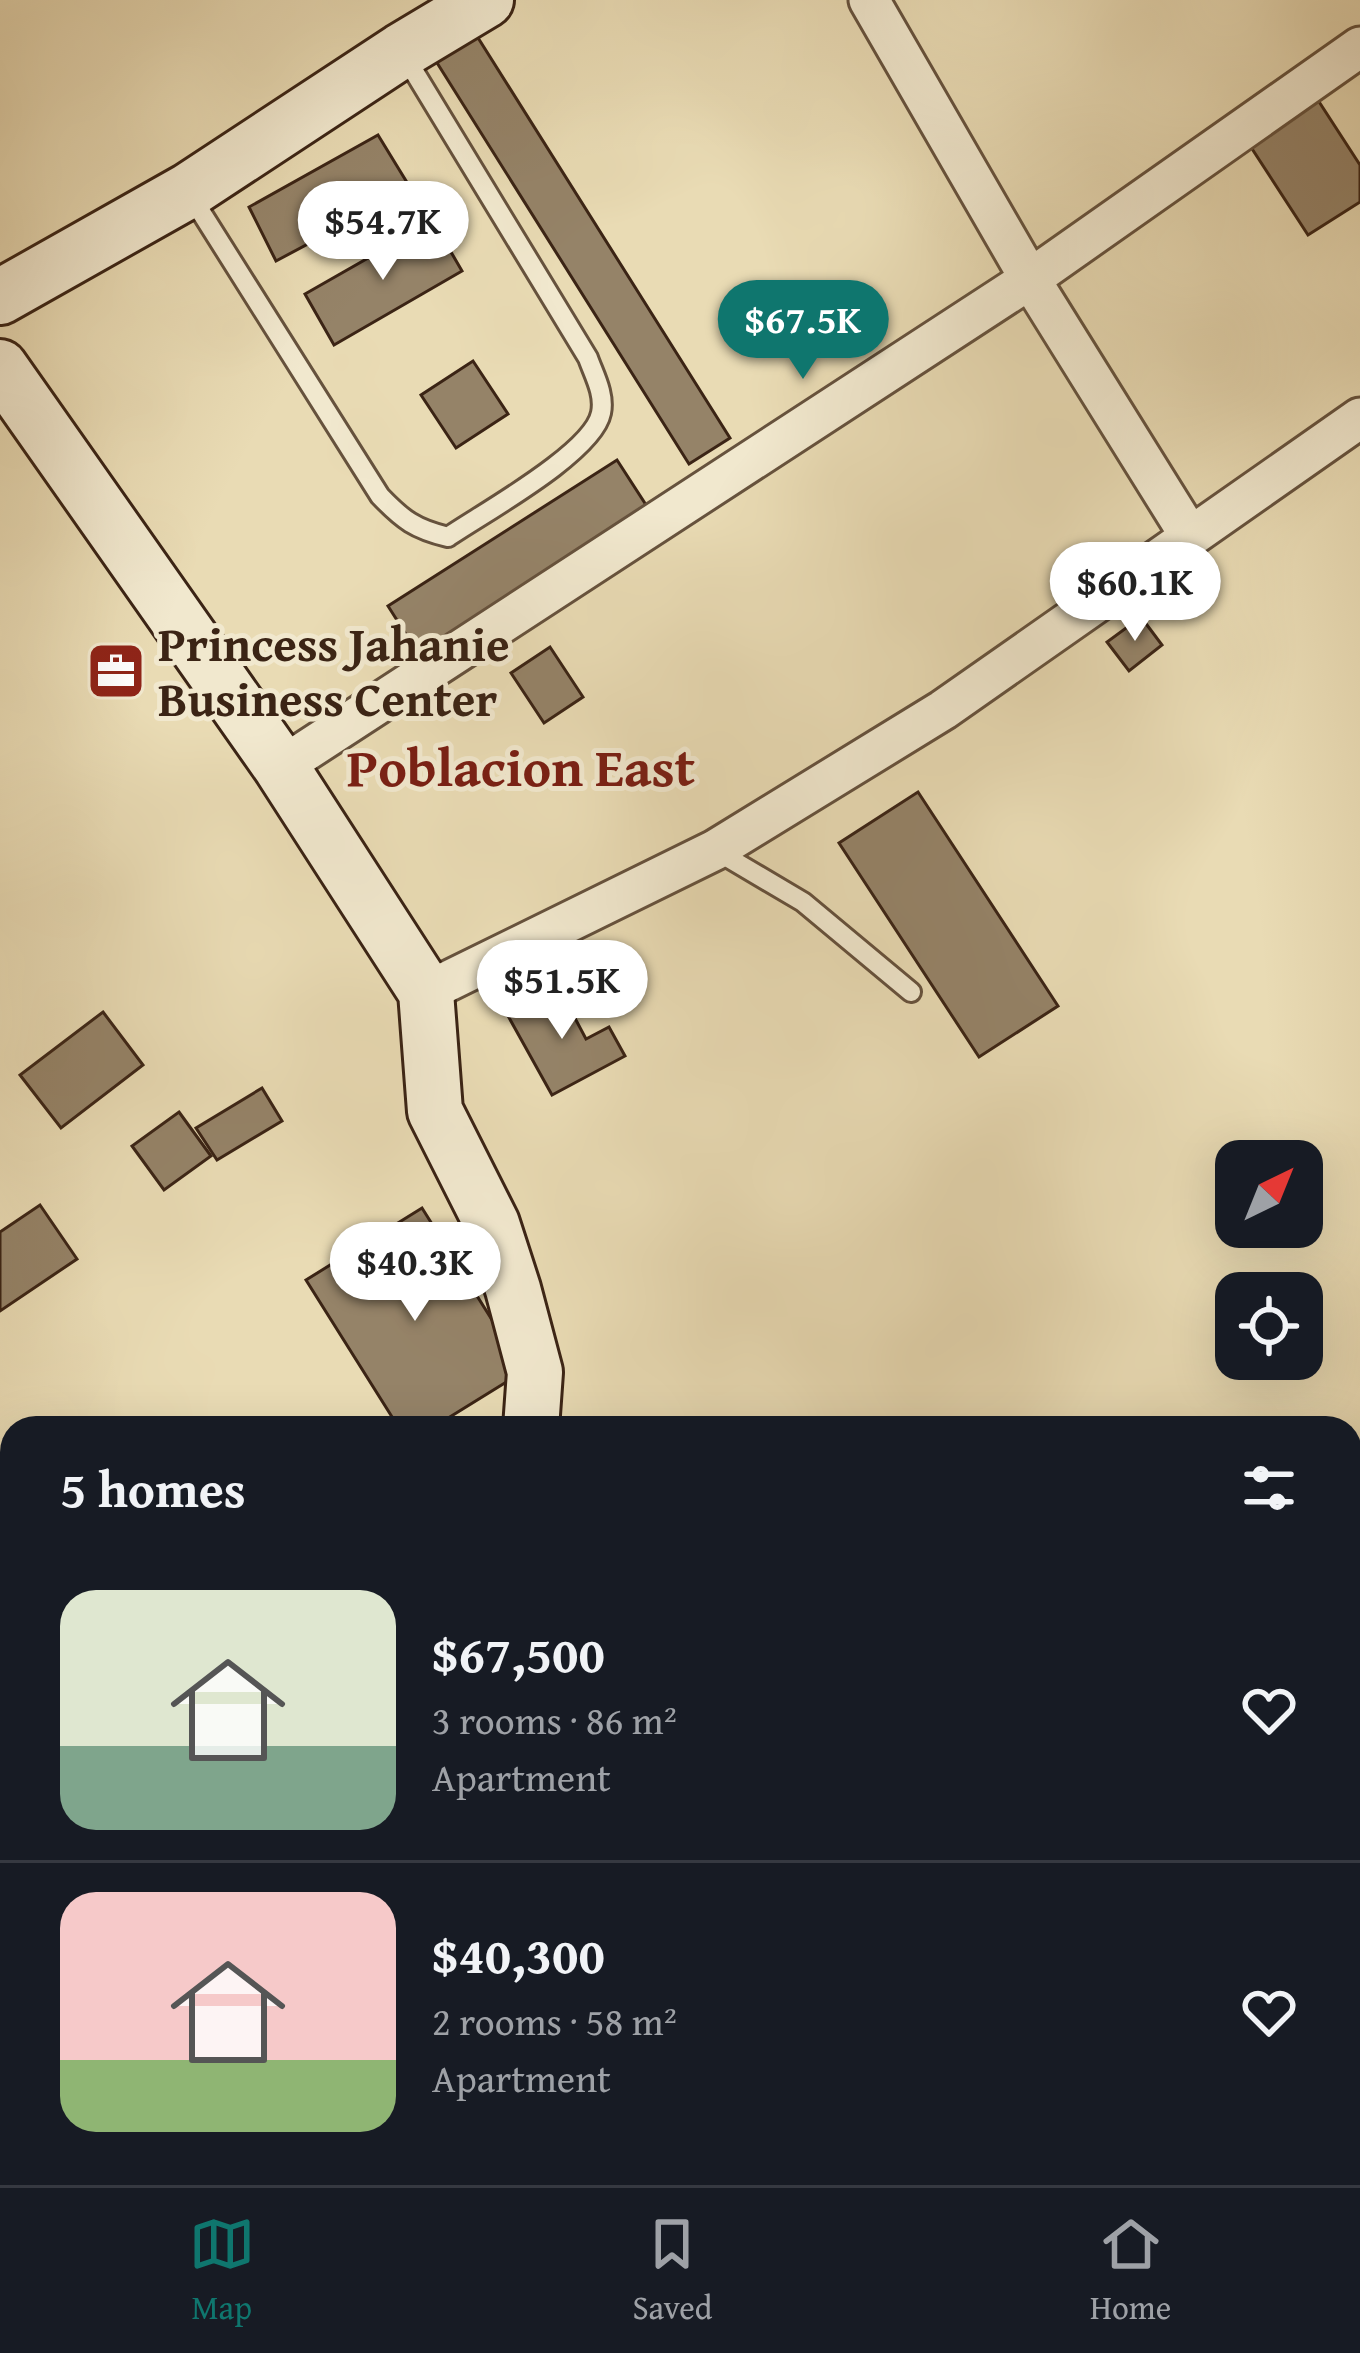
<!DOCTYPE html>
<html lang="en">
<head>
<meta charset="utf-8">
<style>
  :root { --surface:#171b24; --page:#242831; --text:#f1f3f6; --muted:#9ea1a6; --line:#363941; --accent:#0f766e }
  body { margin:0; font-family:"Gentium Book Plus",serif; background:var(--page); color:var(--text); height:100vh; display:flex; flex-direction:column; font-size:45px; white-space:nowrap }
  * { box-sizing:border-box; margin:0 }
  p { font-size:39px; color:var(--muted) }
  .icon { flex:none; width:66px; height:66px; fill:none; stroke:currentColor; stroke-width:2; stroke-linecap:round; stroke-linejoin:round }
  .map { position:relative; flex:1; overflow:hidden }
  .details { position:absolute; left:0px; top:1416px; width:1362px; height:771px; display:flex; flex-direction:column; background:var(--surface); border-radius:36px 36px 0 0; box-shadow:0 12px 48px #0002 }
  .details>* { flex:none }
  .needle { width:78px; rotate:43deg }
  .fabs { position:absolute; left:1215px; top:1140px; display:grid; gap:24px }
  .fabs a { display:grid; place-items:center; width:108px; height:108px; border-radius:24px; background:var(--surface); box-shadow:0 12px 48px #0002; font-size:60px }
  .price { position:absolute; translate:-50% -102px; padding:0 27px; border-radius:42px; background:#fff; color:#222; font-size:39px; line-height:78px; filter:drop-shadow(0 3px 6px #0008) }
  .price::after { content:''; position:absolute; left:50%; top:72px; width:36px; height:27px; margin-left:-18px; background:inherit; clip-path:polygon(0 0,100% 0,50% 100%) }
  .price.active { background:var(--accent); color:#fff }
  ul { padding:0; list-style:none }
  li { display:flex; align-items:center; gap:36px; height:300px; padding:0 60px }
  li+li { border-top:3px solid var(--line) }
  li span { display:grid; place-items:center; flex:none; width:336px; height:240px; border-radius:36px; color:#555 }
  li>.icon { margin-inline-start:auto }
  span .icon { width:144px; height:144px; fill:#fffc; stroke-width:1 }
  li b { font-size:51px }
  h2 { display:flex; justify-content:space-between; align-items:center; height:144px; padding:0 60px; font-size:51px }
  .menu { display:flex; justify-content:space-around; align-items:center; height:168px; border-top:3px solid var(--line); background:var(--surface); font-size:33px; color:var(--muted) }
  .menu a { display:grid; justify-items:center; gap:6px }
  .menu .active { color:var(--accent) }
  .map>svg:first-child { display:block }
</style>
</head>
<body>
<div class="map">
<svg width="1360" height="2185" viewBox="0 0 1360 2185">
  <rect width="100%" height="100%" fill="#e9dbb4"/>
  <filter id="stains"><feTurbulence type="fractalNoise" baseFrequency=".00167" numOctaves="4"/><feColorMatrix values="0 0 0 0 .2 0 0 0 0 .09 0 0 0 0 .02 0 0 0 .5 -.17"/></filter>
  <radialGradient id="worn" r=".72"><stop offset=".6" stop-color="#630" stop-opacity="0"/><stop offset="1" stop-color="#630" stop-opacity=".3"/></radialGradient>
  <!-- building -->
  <g fill="#958368" stroke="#3b2415" stroke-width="3">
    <polygon points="475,33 730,438 689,464 434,58"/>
    <polygon points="1314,94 1360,165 1360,202 1308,235 1245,138"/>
    <polygon points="378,135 411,189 276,261 249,207"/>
    <polygon points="433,221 462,271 334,345 305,294"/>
    <polygon points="473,361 508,414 456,448 421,395"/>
    <polygon points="617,460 650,511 421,658 388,606"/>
    <polygon points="1141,617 1162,645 1129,671 1107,642"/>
    <polygon points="550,647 583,697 544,723 511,673"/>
    <polygon points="918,792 1058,1006 979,1057 839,843"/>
    <polygon points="558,986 586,1039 609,1027 625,1056 552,1095 507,1014"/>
    <polygon points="103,1012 143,1065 61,1128 20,1075"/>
    <polygon points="262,1088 282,1121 217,1160 196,1128"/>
    <polygon points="179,1112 211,1156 164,1190 132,1146"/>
    <polygon points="40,1205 77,1259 0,1311 0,1232"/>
    <polygon points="422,1208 524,1371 432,1428 399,1428 306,1280"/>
    <polygon points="12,1604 12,1672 0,1680 0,1611"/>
    <polygon points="366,2175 423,2175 425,2185 368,2185"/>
  </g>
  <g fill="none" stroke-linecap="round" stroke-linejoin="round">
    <!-- service casing -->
    <g stroke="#66523d" stroke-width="24">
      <g id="service">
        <path d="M189,193L380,496C403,520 415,529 448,537C483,513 593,453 601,413C605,394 594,375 588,358L404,55"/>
        <polyline points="715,850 803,902 911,992"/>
        <polyline points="317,2175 322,2185"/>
        <polyline points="550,2185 554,2175"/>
      </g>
    </g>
    <!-- minor casing -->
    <g stroke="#66523d" stroke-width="45">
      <g id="minor">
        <polyline points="869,0 1030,279 1190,536"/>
        <polyline points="281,767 1030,279 1360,47"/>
        <polyline points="426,992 715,850 943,710 1360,418"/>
        <polyline points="0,1785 12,1803"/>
      </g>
    </g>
    <!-- tertiary casing -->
    <g stroke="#66523d" stroke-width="54">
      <polyline id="tertiary" points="0,2103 12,2093"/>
    </g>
    <!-- secondary casing -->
    <g stroke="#3b2415" stroke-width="60">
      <g id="secondary">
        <polyline points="0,297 188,191 401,51 486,0"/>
        <polyline points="0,367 281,767 426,992 435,1111 492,1224 513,1289 535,1372 531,1428"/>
        <polyline points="715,2175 716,2185"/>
      </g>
    </g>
    <!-- service -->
    <use href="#service" stroke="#f1e8ce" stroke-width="18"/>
    <!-- minor -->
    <use href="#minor" stroke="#f1e8ce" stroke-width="39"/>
    <!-- tertiary -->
    <use href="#tertiary" stroke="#f1e8ce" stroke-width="48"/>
    <!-- secondary -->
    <use href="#secondary" stroke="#f1e8ce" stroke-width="54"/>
  </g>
  <!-- icons -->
  <defs>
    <g id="office-square" transform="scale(3)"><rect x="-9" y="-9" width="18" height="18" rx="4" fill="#8f2418" stroke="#f1e8ce"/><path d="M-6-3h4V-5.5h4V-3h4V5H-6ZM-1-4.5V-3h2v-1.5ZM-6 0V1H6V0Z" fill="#fff"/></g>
  </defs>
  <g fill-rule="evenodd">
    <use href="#office-square" x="116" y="671"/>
  </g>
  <g text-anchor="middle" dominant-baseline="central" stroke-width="10" stroke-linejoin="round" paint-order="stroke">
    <!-- poi labels -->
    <g font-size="48" font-weight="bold" fill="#3b2415" stroke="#f1e8ce" text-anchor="start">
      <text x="158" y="643">Princess Jahanie<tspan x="158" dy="55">Business Center</tspan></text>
    </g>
    <!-- quarter labels -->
    <g font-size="54" font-weight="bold" fill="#7a1f14" stroke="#f1e8ce">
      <text x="521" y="766">Poblacion East</text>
    </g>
  </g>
  <rect width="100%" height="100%" filter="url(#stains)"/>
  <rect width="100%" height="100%" fill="url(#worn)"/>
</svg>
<div class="fabs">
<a><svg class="needle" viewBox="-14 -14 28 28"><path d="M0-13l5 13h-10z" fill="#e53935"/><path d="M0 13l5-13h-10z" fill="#9ea1a6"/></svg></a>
<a><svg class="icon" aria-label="locate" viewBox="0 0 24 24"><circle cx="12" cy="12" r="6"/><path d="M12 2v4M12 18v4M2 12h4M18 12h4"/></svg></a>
</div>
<b class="price" style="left:383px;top:283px">$54.7K</b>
<b class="price active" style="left:803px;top:382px">$67.5K</b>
<b class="price" style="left:1135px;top:644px">$60.1K</b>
<b class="price" style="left:562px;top:1042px">$51.5K</b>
<b class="price" style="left:415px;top:1324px">$40.3K</b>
<section class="details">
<h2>5 homes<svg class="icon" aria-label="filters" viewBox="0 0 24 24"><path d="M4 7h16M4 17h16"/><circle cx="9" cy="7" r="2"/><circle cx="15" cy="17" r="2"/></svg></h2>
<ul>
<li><span style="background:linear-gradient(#dfe7d0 65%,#7fa58c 0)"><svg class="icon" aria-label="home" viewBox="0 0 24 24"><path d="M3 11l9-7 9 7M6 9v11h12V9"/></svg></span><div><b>$67,500</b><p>3 rooms · 86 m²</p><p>Apartment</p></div><svg class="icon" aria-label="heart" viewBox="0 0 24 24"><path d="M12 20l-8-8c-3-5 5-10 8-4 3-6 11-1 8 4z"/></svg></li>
<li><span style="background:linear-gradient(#f6c9c9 70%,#8fb573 0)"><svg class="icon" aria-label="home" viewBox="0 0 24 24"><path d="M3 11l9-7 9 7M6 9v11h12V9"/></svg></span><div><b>$40,300</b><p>2 rooms · 58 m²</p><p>Apartment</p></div><svg class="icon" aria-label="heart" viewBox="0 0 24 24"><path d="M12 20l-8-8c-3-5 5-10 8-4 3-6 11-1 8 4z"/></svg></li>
</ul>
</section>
</div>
<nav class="menu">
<a class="active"><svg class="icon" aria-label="map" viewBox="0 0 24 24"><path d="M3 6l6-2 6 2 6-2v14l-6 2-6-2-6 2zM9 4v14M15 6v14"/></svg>Map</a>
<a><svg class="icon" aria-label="saved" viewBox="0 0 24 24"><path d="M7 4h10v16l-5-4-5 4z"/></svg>Saved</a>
<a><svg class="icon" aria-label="home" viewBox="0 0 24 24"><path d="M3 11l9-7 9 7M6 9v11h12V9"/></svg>Home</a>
</nav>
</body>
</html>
